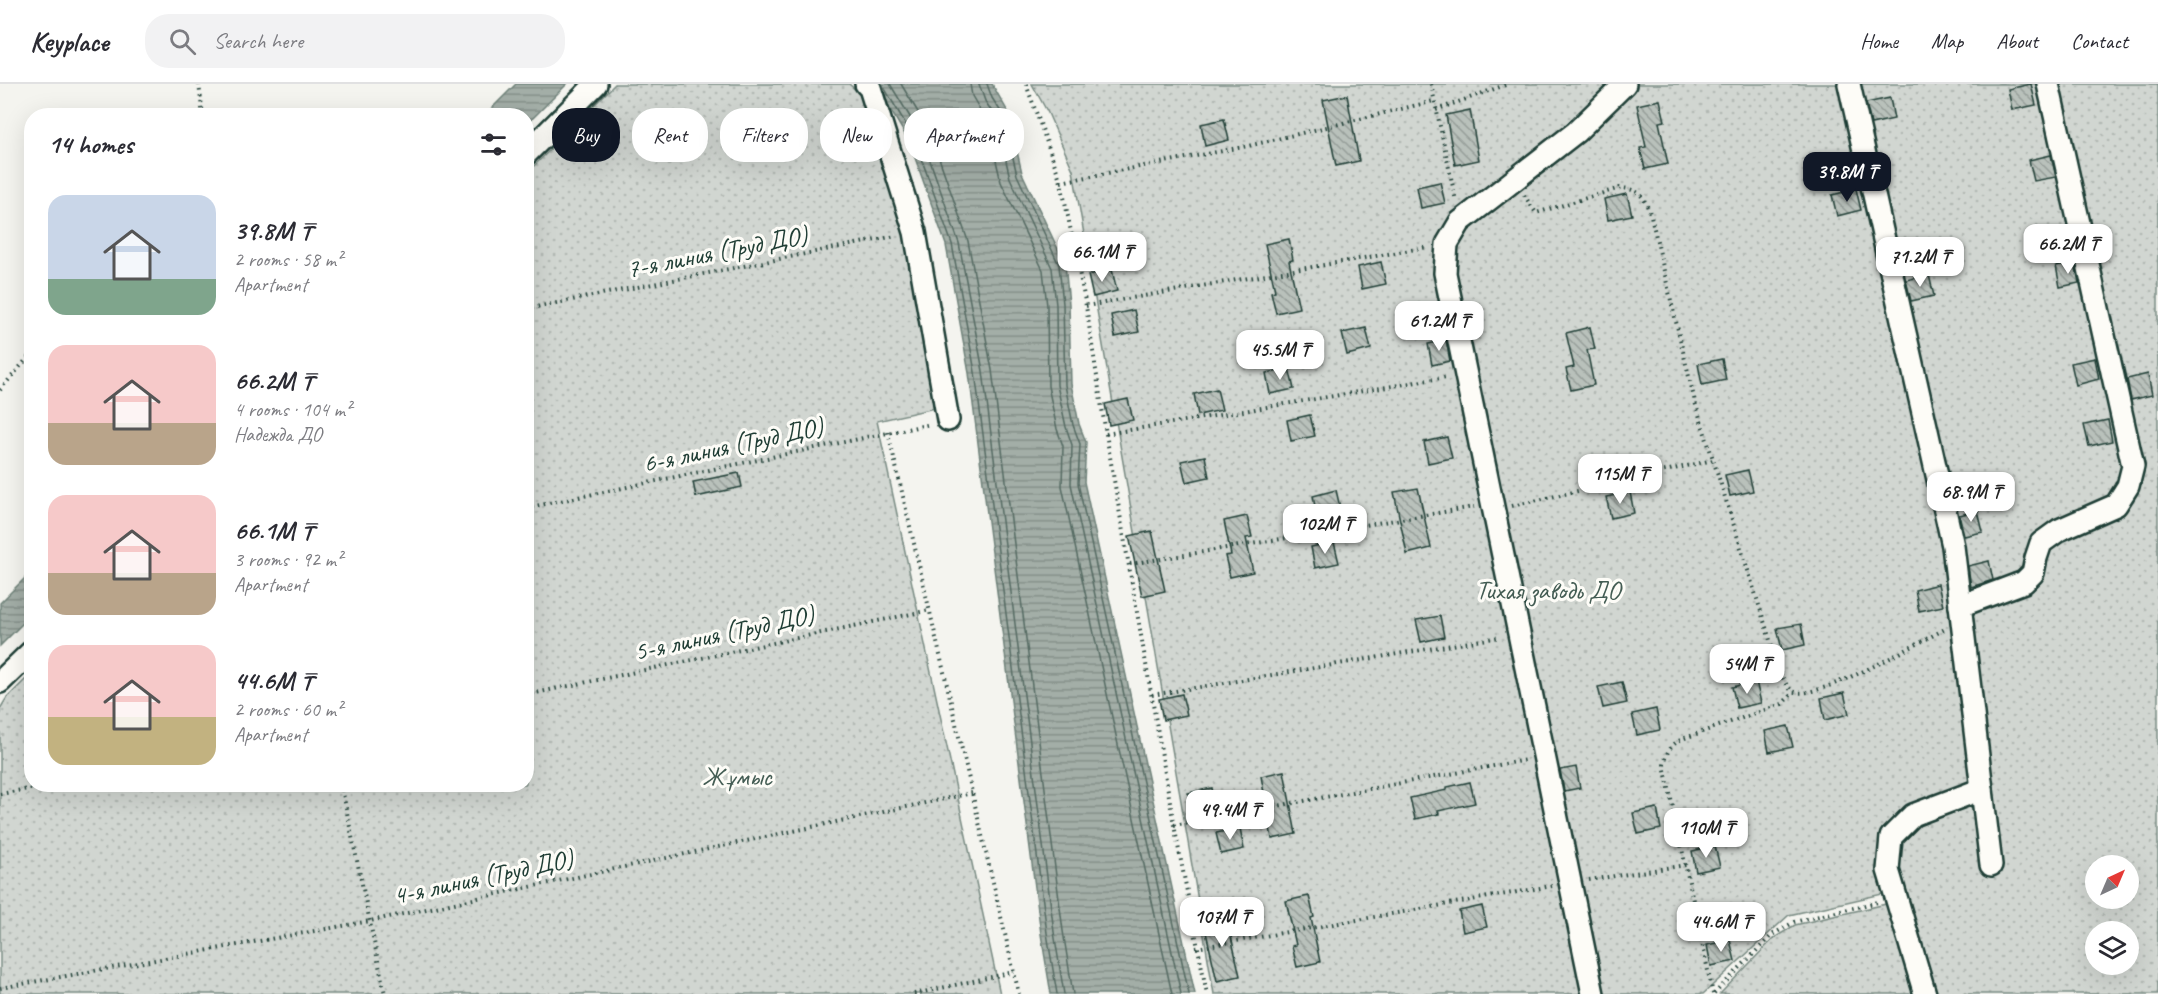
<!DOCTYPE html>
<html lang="en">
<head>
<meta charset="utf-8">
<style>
  :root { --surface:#fff; --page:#f2f2f3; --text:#2b2b33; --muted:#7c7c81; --line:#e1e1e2; --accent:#111827 }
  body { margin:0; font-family:Caveat,sans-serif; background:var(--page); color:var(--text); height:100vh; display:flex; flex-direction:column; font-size:22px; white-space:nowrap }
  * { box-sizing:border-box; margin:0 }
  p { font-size:20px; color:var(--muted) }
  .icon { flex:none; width:33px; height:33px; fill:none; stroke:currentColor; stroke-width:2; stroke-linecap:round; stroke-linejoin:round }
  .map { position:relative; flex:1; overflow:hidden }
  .drawer { position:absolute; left:24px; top:24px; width:510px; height:684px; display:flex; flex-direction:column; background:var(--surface); border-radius:24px; box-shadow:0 6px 24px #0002 }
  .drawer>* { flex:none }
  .banner { position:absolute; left:552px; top:24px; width:570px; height:54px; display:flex; gap:12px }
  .needle { width:39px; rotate:44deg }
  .buttons { position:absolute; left:2085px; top:771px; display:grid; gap:12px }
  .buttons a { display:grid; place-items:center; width:54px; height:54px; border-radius:50%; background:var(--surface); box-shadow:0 6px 24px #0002; font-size:30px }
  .price { position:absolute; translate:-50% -51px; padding:0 14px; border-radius:12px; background:#fff; color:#222; font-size:20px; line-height:39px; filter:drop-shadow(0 2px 3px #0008) }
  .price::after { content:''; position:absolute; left:50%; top:36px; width:18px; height:14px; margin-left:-9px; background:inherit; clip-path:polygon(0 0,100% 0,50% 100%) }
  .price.selected { background:var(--accent); color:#fff }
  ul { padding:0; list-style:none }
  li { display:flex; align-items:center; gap:18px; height:150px; padding:0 24px }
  li span { display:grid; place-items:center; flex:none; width:168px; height:120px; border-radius:18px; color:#555 }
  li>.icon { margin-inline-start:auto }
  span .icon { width:72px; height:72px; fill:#fffc; stroke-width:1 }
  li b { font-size:26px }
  h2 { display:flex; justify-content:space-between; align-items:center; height:72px; padding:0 24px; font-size:26px }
  .tag { padding:0 21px; border-radius:24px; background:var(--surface); box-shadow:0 6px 24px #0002; font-size:21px; line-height:54px }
  .tag.selected { background:var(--accent); color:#fff }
  header { display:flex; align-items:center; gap:36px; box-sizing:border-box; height:84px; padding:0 30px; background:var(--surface); border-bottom:2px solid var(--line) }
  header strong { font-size:28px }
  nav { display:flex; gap:33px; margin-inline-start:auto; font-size:21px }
  .search { width:420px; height:54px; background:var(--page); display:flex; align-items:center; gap:15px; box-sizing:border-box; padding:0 21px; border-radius:24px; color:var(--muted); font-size:22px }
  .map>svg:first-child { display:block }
</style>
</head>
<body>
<header>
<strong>Keyplace</strong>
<div class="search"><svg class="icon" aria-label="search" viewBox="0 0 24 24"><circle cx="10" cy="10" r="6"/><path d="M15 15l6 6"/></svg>Search here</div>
<nav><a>Home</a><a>Map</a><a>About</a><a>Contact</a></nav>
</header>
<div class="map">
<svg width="2158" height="910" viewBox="0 0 2158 910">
  <defs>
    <pattern id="grass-dots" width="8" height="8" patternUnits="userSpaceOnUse" patternTransform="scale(1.5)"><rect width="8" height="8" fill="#d1d6d1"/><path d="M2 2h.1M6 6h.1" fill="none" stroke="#b3b9b4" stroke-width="1.8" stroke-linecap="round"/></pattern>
    <pattern id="water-rules" width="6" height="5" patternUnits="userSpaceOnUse" patternTransform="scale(1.5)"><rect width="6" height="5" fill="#a3aea7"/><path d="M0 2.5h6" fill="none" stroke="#848f89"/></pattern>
    <pattern id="building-back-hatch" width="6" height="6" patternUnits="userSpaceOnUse" patternTransform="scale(1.5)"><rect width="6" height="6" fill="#b9c1bb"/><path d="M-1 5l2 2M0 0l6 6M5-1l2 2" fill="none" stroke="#969e99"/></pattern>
  </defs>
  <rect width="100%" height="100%" fill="#f4f4ef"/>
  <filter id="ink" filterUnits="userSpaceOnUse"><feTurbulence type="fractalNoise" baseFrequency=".0167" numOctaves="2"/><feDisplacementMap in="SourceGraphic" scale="12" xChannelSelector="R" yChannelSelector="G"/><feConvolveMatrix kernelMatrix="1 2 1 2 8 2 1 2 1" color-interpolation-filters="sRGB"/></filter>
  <g filter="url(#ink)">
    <!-- grass -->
    <g fill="url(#grass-dots)" stroke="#788a82" stroke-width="1.5" fill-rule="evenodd">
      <polygon points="615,0 849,0 862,12 906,153 935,324 877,337 1000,910 0,910 0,625 6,615 31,590 32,700 526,700 527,89"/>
      <polygon points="1032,0 1844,0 1947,476 1974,701 1885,748 1887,809 1789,831 1703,910 1214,910 1073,86 1048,29"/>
      <path d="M1858,0H2158V910H1930L1895,788L1898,757L1916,740L1990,713ZM2096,782H2128V814H2096ZM2096,848H2128V880H2096Z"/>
      <polygon points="1895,818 1921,910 1720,910 1774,854 1795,841"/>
    </g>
    <!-- water -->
    <g fill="url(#water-rules)" stroke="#6e8179" stroke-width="1.5">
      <polygon points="516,0 567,0 527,40 526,32 485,31"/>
      <polygon points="875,0 992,0 1008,28 1022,89 1065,180 1069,220 1071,300 1079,340 1086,358 1084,398 1195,910 1051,910 1041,850 969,289 946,161 909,57"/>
      <polygon points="31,488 31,531 0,562 0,519"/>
    </g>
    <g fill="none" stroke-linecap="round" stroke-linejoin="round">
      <!-- shore -->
      <g stroke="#546a62" stroke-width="1.5">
        <polyline points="882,0 914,54 952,160 975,288 1047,849 1057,910"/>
        <polyline points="890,0 921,51 959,159 983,287 1054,848 1064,910"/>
        <polyline points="901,0 930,48 968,157 992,286 1063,847 1073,910"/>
        <polyline points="970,0 972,12 987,38 1001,98 1043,186 1047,222 1048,302 1057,345 1063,362 1062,402 1172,910"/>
        <polyline points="979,0 985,17 996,34 1010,94 1052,184 1056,221 1057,301 1066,343 1072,361 1071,400 1181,910"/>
        <polyline points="987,0 992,14 1003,31 1017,91 1059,181 1063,220 1065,301 1073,341 1080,360 1078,399 1189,910"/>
      </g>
    </g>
    <!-- building -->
    <g fill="url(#building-back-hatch)" stroke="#1f3d34" stroke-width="1.5">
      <polygon points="2031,0 2036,21 2012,26 2008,5"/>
      <polygon points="1347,11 1359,77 1336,82 1323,16"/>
      <polygon points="1890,14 1894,35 1871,40 1866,19"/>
      <polygon points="1660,16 1665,37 1659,38 1668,80 1645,85 1640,64 1646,63 1637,21"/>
      <polygon points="1470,26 1479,76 1455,81 1446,31"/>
      <polygon points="1224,35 1229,56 1205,62 1201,40"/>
      <polygon points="2051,71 2056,93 2034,97 2029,76"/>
      <polygon points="1440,98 1445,119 1421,124 1417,103"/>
      <polygon points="1856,105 1861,126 1837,132 1832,111"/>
      <polygon points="1627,110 1632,131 1608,136 1604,115"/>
      <polygon points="1289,155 1293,176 1289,177 1299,224 1276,229 1271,208 1275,207 1265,160"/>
      <polygon points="1381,178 1386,200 1362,205 1358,183"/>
      <polygon points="2075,178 2079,199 2060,203 2056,182"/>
      <polygon points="1112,186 1117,207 1093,213 1088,191"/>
      <polygon points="1929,191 1934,212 1911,217 1906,196"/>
      <polygon points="1134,226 1139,248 1115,253 1111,231"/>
      <polygon points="1590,243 1595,265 1587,266 1594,301 1571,306 1566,285 1574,283 1566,249"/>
      <polygon points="1366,244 1371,265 1347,271 1342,249"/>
      <polygon points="1446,256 1450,277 1432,281 1428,260"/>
      <polygon points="2095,274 2099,295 2076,301 2071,279"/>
      <polygon points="1722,275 1726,296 1702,301 1698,280"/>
      <polygon points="1289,284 1294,305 1270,310 1266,289"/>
      <polygon points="2148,290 2152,311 2131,316 2127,295"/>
      <polygon points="1217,305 1222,326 1198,331 1194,310"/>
      <polygon points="1128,315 1133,336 1109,341 1105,320"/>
      <polygon points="1310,331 1315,352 1291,357 1287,336"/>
      <polygon points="2108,336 2112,357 2089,362 2084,341"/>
      <polygon points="1447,353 1452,374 1428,379 1424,358"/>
      <polygon points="1205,372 1209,393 1186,398 1181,377"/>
      <polygon points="1748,386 1753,407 1730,412 1725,391"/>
      <polygon points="739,389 742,403 696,413 693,398"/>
      <polygon points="1418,404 1431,464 1407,470 1394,408"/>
      <polygon points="1336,406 1341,428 1317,433 1313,412"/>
      <polygon points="1630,408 1634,429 1611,434 1606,413"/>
      <polygon points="1978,427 1983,448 1964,452 1959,431"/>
      <polygon points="1247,432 1252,453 1246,454 1253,488 1230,493 1225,472 1231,471 1224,437"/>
      <polygon points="1152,447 1165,507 1142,512 1129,452"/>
      <polygon points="1334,458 1339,479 1315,484 1311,463"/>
      <polygon points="1989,477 1993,496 1971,503 1968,482"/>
      <polygon points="1938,500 1943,522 1919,527 1915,506"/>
      <polygon points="1440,532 1444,553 1421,558 1416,536"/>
      <polygon points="1801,540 1805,561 1782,566 1777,544"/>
      <polygon points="1756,597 1761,619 1737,624 1732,603"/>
      <polygon points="1622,598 1627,619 1603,624 1598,603"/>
      <polygon points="1844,609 1849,630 1825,636 1821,614"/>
      <polygon points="1182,610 1187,631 1163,636 1159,615"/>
      <polygon points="1656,625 1660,646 1637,651 1632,630"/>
      <polygon points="1788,642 1793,663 1769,668 1765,647"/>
      <polygon points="1576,683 1580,704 1564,707 1560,686"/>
      <polygon points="1284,687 1296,750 1272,755 1261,692"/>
      <polygon points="1470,698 1475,719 1438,727 1439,730 1415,735 1410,714 1447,706 1447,703"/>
      <polygon points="1212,704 1216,725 1193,730 1188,709"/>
      <polygon points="1657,724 1661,745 1638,750 1633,729"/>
      <polygon points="1240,744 1244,765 1221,770 1216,749"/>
      <polygon points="1715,762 1720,783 1696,788 1692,767"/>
      <polygon points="1309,812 1314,833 1311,834 1320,878 1297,883 1292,862 1296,861 1286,817"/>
      <polygon points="1482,822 1487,843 1463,848 1459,827"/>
      <polygon points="1226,830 1240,892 1217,897 1203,835"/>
      <polygon points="1730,856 1735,877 1711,882 1707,861"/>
    </g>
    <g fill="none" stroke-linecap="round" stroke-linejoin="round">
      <!-- street casing -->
      <g stroke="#1f3d34" stroke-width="26">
        <g id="street">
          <polyline points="866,0 870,4 915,148 948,336"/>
          <polyline points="1849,0 1953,462 1991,781"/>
          <polyline points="526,70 596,0"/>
          <polyline points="1960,522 2024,498 2033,489 2036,474 2041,459 2059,446 2116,421 2128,402 2133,382 2048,0"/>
          <polyline points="0,598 32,567"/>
          <polyline points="1593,910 1445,189 1447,160 1460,138 1576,48 1625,0"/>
          <polyline points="1925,910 1888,786 1891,753 1913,731 1982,705"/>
        </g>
      </g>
      <!-- path -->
      <g stroke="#1f3d34" stroke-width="4" stroke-dasharray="1.5 4.5" stroke-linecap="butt">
        <polyline points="199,0 203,32"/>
        <polyline points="1026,0 1061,98 1086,222 1106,350 1174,741 1207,910"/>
        <polyline points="1431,0 1456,117"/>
        <polyline points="1436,26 1508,0"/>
        <polyline points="1061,98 1248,62 1434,17"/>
        <path d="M1524,111L1536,129L1620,104C1641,105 1644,113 1651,132L1695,318L1781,591C1785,597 1788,606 1795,608C1818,616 1920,558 1945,545"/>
        <polyline points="1086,222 1428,163"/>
        <polyline points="526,225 896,152"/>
        <polyline points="0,306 32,269"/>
        <polyline points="888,348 1019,910"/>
        <polyline points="1106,350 1447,293"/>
        <polyline points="1512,422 1713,376"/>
        <polyline points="526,424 931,340"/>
        <polyline points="1130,480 1474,423"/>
        <polyline points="526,611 930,526"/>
        <polyline points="1152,611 1500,553"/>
        <polyline points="341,700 385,910"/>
        <polyline points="0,710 56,700"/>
        <polyline points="1174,741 1526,676"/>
        <polyline points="1589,796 1686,781"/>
        <polyline points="1196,864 1552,802"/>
        <polyline points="0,904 370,837 972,709"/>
        <polyline points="914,910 1014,888"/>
        <path d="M1713,910L1664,681C1667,668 1669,662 1682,655L1782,620L1794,608"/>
        <polyline points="1714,910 1772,851 1794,838 1878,818"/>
      </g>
      <!-- street -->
      <use href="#street" stroke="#fdfcf7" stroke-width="21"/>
    </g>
  </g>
  <g text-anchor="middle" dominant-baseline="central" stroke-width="6" stroke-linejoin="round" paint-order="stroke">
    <!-- street labels -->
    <g font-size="26" fill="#1f3d34" stroke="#fdfcf7">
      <text transform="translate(717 168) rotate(-11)">7-я линия (Труд ДО)</text>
      <text transform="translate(733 361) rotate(-12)">6-я линия (Труд ДО)</text>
      <text transform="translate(724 549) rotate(-12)">5-я линия (Труд ДО)</text>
      <text transform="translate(483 793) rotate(-12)">4-я линия (Труд ДО)</text>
    </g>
    <!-- park labels -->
    <g font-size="26" fill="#435c53" stroke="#fdfcf7">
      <text x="1548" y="506">Тихая заводь ДО</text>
      <text x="737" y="692">Жұмыс</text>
    </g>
  </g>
</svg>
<div class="buttons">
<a><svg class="needle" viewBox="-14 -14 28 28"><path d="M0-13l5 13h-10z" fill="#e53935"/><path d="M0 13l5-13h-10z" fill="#7c7c81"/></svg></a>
<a><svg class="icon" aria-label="layers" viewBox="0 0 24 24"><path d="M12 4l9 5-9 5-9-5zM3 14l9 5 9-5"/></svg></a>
</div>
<b class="price selected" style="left:1847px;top:119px">39.8M ₸</b>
<b class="price" style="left:2068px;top:191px">66.2M ₸</b>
<b class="price" style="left:1102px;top:199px">66.1M ₸</b>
<b class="price" style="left:1920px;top:204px">71.2M ₸</b>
<b class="price" style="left:1439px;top:268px">61.2M ₸</b>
<b class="price" style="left:1280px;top:297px">45.5M ₸</b>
<b class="price" style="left:1620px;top:421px">115M ₸</b>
<b class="price" style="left:1971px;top:439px">68.9M ₸</b>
<b class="price" style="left:1325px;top:471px">102M ₸</b>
<b class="price" style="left:1747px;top:611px">54M ₸</b>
<b class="price" style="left:1230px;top:757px">49.4M ₸</b>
<b class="price" style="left:1706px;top:775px">110M ₸</b>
<b class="price" style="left:1222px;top:864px">107M ₸</b>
<b class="price" style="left:1721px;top:869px">44.6M ₸</b>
<div class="banner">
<a class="tag selected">Buy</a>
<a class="tag">Rent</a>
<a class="tag">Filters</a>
<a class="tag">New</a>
<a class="tag">Apartment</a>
</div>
<section class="drawer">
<h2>14 homes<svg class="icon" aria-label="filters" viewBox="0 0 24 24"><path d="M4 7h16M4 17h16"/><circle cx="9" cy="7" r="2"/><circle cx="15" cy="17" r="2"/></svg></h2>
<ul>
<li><span style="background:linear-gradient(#c9d6e8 70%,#7fa58c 0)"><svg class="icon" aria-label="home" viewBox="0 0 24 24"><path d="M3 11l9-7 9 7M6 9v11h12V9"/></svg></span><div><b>39.8M ₸</b><p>2 rooms · 58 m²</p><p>Apartment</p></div></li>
<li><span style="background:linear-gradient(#f6c9c9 65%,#b9a48a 0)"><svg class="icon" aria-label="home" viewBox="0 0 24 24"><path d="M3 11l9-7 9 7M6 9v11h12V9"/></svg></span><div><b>66.2M ₸</b><p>4 rooms · 104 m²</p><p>Надежда ДО</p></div></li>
<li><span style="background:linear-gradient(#f6c9c9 65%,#b9a48a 0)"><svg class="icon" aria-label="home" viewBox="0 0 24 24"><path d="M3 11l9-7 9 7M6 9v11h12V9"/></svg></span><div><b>66.1M ₸</b><p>3 rooms · 92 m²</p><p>Apartment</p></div></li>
<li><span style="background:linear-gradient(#f6c9c9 60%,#c2b280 0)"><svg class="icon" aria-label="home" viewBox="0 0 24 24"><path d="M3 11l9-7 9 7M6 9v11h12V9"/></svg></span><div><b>44.6M ₸</b><p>2 rooms · 60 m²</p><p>Apartment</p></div></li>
</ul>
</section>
</div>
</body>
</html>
